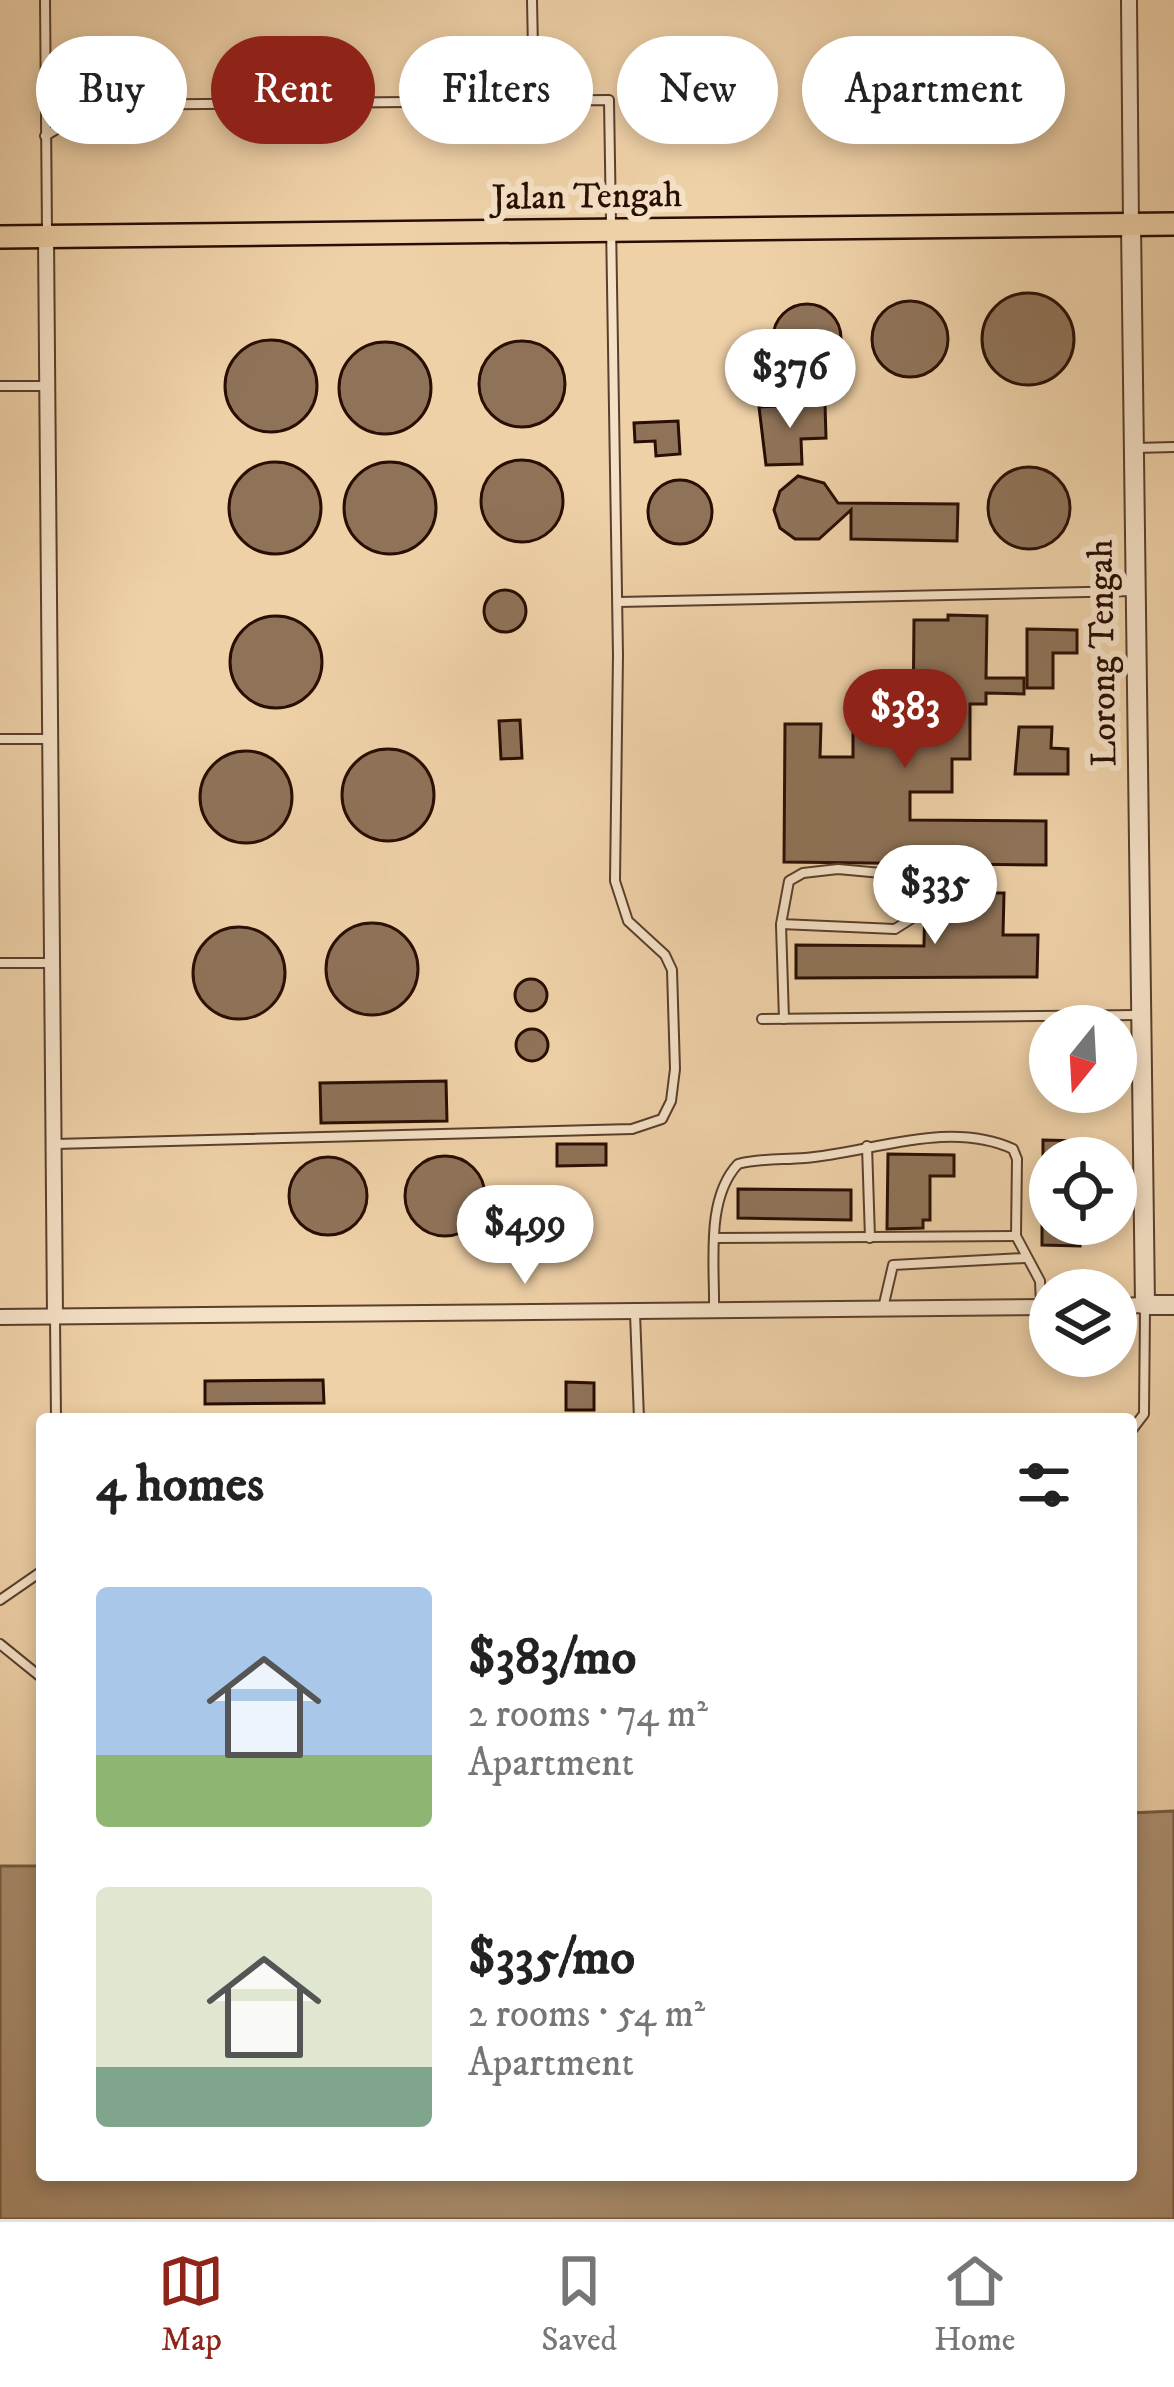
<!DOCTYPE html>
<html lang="en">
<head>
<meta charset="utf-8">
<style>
  :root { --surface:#fff; --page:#f6f6f6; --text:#222; --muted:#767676; --line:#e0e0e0; --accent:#8f2418 }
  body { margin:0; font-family:"IM FELL DW Pica",serif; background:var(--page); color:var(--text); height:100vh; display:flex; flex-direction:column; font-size:45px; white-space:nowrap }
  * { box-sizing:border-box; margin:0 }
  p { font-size:39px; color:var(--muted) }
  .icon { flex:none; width:66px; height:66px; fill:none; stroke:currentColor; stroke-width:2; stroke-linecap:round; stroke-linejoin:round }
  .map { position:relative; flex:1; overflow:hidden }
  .side { position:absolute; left:36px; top:1413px; width:1101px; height:768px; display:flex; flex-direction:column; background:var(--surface); border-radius:12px; box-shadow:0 6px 18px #0003 }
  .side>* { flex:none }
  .banner { position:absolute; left:36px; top:36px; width:1104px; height:108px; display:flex; gap:24px }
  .needle { width:78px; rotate:198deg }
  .controls { position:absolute; left:1029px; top:1005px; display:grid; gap:24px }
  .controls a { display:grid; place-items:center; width:108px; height:108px; border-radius:50%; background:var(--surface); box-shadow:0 6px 18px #0003; font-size:60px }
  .price { position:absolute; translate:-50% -102px; padding:0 27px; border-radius:42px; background:#fff; color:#222; font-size:39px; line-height:78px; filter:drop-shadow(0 3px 6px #0008) }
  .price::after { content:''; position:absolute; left:50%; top:72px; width:36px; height:27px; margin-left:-18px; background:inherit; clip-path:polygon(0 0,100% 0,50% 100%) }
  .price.current { background:var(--accent); color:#fff }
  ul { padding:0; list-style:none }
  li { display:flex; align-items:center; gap:36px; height:300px; padding:0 60px }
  li span { display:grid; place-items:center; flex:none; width:336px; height:240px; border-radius:12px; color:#555 }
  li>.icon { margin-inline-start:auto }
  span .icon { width:144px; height:144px; fill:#fffc; stroke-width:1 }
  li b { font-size:51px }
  h2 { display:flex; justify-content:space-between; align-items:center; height:144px; padding:0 60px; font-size:51px }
  .chip { padding:0 42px; border-radius:54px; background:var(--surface); box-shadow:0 6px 18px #0003; font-size:42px; line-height:108px }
  .chip.current { background:var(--accent); color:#fff }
  .tab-bar { display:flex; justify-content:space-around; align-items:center; height:168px; border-top:3px solid var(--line); background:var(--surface); font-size:33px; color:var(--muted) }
  .tab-bar a { display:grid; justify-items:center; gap:6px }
  .tab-bar .current { color:var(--accent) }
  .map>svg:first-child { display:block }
</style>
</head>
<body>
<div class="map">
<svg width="1174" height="2219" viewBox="0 0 1174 2219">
  <rect width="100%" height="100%" fill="#efd1a8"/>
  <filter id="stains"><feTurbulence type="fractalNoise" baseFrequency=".00167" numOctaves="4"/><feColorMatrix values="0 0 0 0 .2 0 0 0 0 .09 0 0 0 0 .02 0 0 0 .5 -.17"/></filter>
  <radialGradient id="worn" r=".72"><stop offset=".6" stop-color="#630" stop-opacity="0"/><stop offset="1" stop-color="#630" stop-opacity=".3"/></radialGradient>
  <!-- water -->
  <polygon fill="#ab8f70" stroke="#775b44" stroke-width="3" points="1174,1811 1174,2219 0,2219 0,1866 42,1866 42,2175 1131,2175 1131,1813"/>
  <!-- building -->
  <g fill="#8f7359" stroke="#280e03" stroke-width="3">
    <polygon points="895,98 960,98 960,128 896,129"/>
    <circle cx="1028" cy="339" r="46"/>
    <circle cx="910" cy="339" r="38"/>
    <circle cx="807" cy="338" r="34"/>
    <circle cx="271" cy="386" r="46"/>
    <circle cx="522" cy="384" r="43"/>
    <circle cx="385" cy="388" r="46"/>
    <polygon points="825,404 826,438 801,439 802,464 766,465 759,407"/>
    <polygon points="678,421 680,454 656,456 655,441 635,442 634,423"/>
    <circle cx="522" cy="501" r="41"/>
    <circle cx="390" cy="508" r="46"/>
    <circle cx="275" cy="508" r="46"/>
    <circle cx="1029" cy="508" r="41"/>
    <polygon points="798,476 824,483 838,503 958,504 957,541 851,539 851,510 819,539 795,539 780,528 774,510 780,491"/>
    <circle cx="680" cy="512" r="32"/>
    <circle cx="505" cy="611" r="21"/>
    <polygon points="948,615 987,616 986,678 1024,678 1024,694 986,693 986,704 970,704 970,759 952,759 952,792 910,792 910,820 1046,821 1046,865 784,862 785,724 821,724 820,757 853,757 853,724 913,724 914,620 948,620"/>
    <circle cx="276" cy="662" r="46"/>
    <polygon points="1027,629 1077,630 1077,653 1053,653 1053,688 1027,688"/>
    <polygon points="520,720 522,758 501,759 499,721"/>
    <polygon points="1019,727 1052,727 1051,748 1068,749 1068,774 1015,774"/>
    <circle cx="388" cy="795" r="46"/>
    <circle cx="246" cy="797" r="46"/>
    <polygon points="925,893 1004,893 1003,935 1038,935 1037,977 796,978 796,945 924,946"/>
    <circle cx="372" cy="969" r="46"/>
    <circle cx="239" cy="973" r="46"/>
    <circle cx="531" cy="995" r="16"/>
    <circle cx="532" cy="1045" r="16"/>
    <polygon points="446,1081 447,1121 321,1123 320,1083"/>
    <polygon points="1043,1140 1081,1141 1080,1158 1043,1158"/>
    <polygon points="557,1144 606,1144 606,1165 557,1166"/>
    <polygon points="888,1154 954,1155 954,1176 930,1176 930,1220 923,1220 923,1228 887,1229"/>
    <circle cx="445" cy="1196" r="40"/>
    <circle cx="328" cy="1196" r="39"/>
    <polygon points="738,1189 851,1190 851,1220 738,1218"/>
    <polygon points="1042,1224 1080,1224 1080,1246 1042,1245"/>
    <polygon points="323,1380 324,1403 205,1404 205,1381"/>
    <polygon points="566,1382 594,1383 594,1410 566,1410"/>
  </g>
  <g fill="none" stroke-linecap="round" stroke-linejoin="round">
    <!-- service casing -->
    <g stroke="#5a3f2c" stroke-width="12">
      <g id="service">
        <polyline points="45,0 47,232"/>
        <polyline points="532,0 534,99"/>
        <polyline points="45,136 97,105 609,100 618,655 615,881 628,921 665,955 672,970 675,1069 671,1101 662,1119 632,1129 55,1144"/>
        <polyline points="0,386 45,386"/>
        <polyline points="1135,448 1174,447"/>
        <polyline points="618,602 1134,591"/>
        <polyline points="0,739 50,739"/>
        <polygon points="838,869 903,875 917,890 914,917 895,929 781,924 789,881 803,873"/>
        <polyline points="781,925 784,1019"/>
        <polyline points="0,963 50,963"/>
        <polyline points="762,1019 1139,1015"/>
        <polyline points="867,1146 870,1238"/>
        <polyline points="715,1238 1016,1236"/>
        <polyline points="883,1308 893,1265 1024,1258"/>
        <path d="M714,1310C715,1265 705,1199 738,1164C761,1158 782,1160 805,1158C870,1153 948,1119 1013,1149L1017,1159L1016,1236L1040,1281L1041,1305"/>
        <polyline points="635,1313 639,1419"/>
        <polyline points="55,1318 56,1419"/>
        <polyline points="1131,1431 1144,1414 1145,1307"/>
        <polyline points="0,1600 42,1571"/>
        <polyline points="0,1644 42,1678"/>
      </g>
    </g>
    <!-- minor casing -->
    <g stroke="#5a3f2c" stroke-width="18">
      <g id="minor">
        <polyline points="1129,0 1131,225"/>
        <polyline points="46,237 55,1316"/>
        <polyline points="1116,1306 1145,1305"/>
        <polyline points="0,1317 1050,1307"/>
      </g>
    </g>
    <!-- tertiary casing -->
    <g stroke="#5a3f2c" stroke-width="22">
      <polyline id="tertiary" points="1131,225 1145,1305 1174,1305"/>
    </g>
    <!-- primary casing -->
    <g stroke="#280e03" stroke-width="26">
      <polyline id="primary" points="0,237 1174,224"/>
    </g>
    <!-- service -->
    <use href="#service" stroke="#f5e1c6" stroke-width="8"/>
    <!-- minor -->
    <use href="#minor" stroke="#f5e1c6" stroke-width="14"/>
    <!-- tertiary -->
    <use href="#tertiary" stroke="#f5e1c6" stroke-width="18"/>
    <!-- primary -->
    <use href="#primary" stroke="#efd1a8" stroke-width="21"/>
  </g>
  <g text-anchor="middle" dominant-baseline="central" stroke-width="12" stroke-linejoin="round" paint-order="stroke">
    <!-- street labels -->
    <g font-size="36" fill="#280e03" stroke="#f5e1c6">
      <text transform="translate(587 197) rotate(-1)">Jalan Tengah</text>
      <text transform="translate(1103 653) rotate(-91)">Lorong Tengah</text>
    </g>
  </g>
  <rect width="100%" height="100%" filter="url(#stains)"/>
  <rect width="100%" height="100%" fill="url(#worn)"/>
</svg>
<div class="controls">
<a><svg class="needle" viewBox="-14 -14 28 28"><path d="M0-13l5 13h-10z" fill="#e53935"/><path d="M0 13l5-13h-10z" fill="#767676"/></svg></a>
<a><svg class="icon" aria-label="locate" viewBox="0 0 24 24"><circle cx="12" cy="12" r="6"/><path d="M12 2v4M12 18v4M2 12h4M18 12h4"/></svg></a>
<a><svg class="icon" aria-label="layers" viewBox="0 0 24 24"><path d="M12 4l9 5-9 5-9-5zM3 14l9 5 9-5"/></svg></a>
</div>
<b class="price" style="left:790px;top:431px">$376</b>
<b class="price current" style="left:905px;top:771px">$383</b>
<b class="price" style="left:935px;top:947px">$335</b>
<b class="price" style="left:525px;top:1287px">$499</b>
<div class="banner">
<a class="chip">Buy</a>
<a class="chip current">Rent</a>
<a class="chip">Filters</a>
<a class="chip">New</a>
<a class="chip">Apartment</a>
</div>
<section class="side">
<h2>4 homes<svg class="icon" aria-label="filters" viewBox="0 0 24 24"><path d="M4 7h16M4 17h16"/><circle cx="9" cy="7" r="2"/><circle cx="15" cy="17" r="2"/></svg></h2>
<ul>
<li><span style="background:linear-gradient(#a9c7e8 70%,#8fb573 0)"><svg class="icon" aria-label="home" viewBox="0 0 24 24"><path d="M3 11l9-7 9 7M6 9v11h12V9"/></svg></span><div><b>$383/mo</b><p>2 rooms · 74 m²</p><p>Apartment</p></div></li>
<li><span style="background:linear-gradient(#dfe7d0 75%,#7fa58c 0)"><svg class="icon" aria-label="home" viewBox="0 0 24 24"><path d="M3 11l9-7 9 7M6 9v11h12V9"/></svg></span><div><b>$335/mo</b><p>2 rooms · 54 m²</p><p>Apartment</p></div></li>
</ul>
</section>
</div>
<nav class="tab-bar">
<a class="current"><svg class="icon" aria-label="map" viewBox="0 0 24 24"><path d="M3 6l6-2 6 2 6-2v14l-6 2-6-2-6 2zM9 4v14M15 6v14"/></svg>Map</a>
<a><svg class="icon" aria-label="saved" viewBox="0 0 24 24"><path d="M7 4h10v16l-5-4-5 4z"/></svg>Saved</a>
<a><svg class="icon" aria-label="home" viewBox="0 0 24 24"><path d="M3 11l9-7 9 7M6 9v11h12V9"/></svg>Home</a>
</nav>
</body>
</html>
